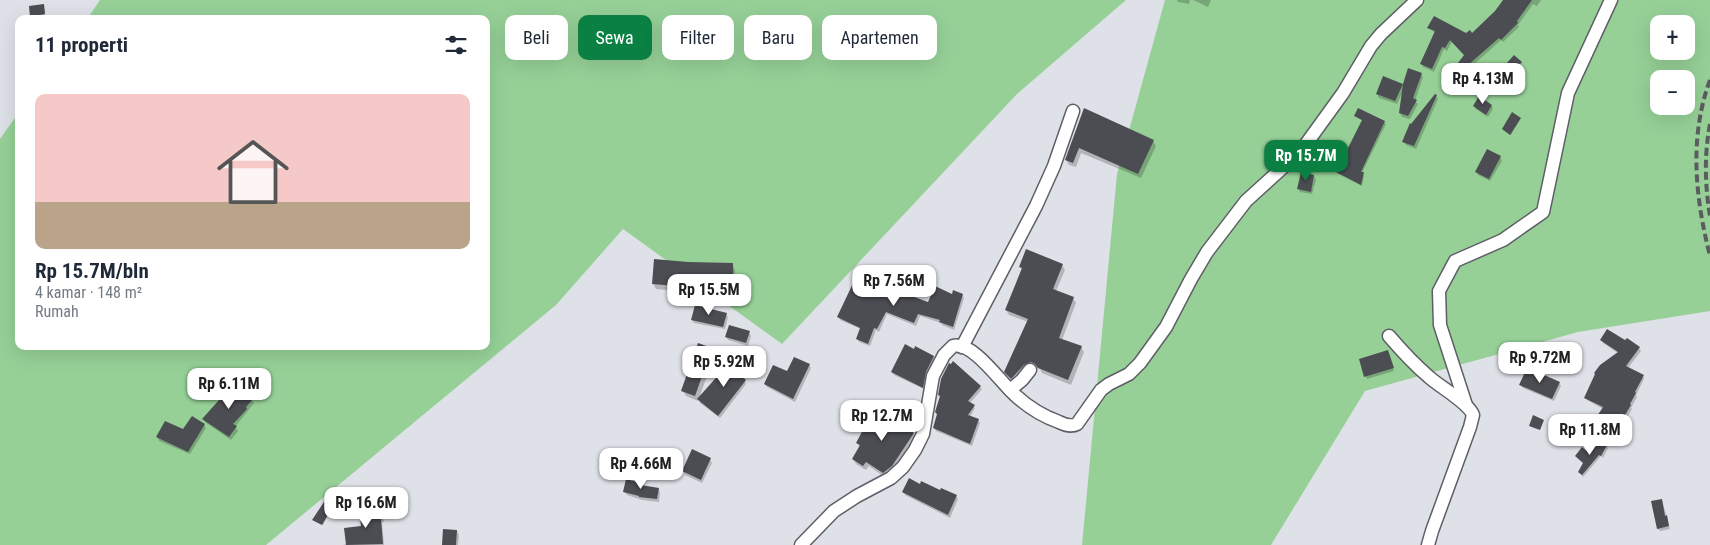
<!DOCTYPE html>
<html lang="id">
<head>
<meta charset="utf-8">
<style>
  :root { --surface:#fff; --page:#f2f2f3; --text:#1f2937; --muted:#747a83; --accent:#0b8043 }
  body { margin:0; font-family:"Roboto Condensed",sans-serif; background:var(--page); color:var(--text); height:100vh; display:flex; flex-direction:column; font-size:19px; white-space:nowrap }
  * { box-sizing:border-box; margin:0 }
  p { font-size:16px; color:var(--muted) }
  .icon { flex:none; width:28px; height:28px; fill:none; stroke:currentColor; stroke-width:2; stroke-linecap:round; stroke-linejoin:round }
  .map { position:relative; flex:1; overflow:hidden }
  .details { position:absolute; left:15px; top:15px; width:475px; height:335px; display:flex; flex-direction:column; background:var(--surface); border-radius:10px; box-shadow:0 5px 20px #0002 }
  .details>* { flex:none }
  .top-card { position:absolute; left:505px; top:15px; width:475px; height:45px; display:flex; gap:10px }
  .controls { position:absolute; left:1650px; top:15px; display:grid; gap:10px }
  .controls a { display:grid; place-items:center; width:45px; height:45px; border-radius:10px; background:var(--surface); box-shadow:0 5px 20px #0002; font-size:25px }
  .price { position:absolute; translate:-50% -42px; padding:0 11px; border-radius:10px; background:#fff; color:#222; font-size:16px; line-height:32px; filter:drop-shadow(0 1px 2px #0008) }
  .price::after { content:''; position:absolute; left:50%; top:30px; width:15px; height:11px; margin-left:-8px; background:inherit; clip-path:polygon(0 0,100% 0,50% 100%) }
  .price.active { background:var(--accent); color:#fff }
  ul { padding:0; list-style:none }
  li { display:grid; align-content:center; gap:10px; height:265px; padding:0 20px }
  li span { display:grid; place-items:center; height:155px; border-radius:10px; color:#555 }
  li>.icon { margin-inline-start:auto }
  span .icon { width:90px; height:90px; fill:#fffc; stroke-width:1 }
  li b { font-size:21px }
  h2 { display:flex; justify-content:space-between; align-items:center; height:60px; padding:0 20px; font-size:21px }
  .chip { padding:0 18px; border-radius:10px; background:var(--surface); box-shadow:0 5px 20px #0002; font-size:18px; line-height:45px }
  .chip.active { background:var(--accent); color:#fff }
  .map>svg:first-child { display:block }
</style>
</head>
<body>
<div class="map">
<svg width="1710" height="545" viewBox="0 0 1710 545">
  <rect width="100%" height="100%" fill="#dfe1e8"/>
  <!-- green -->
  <g fill="#96d097" fill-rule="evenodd">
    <polygon points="100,0 1126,0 1017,94 782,344 623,229 556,305 266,545 0,545 0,139 19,112 19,346 486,346 486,19 87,19"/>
    <path d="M1165,0H1710V311L1578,332L1365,391L1271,545H1082L1117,174ZM1659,24H1686V51H1659ZM1659,79H1686V106H1659Z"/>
  </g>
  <!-- shadow -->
  <g fill="#0003">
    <polygon points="1177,0 1190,0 1189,4 1178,2"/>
    <polygon points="1193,0 1211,0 1208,7"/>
    <polygon points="1505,0 1541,0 1537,6 1533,4 1518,25 1519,27 1503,42 1501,40 1470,68 1472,72 1467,79 1462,75 1452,84 1448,79 1465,56 1452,42 1447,51 1444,49 1434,72 1423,67 1422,64 1435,33 1429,28 1472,35 1496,12"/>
    <polygon points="44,7 45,15 32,17 31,16"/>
    <polygon points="1521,63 1514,72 1507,66"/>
    <polygon points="1421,74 1423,77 1415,101 1418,104 1410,119 1402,117 1400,113 1403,91 1397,104 1379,98 1377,94 1384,78 1404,85"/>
    <polygon points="1436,96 1438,99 1416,149 1406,145 1404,141"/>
    <polygon points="1479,98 1492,106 1493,109 1488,117 1476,109 1474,106"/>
    <polygon points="1085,110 1153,141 1156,146 1141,178 1081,153 1076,167 1069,165 1066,160"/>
    <polygon points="1356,116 1384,122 1386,124 1362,173 1364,176 1362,186 1338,174 1337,172 1363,121"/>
    <polygon points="1520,119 1511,135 1504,130"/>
    <polygon points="1500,157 1502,161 1490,181 1478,175 1477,172"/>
    <polygon points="1314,176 1316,180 1312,194 1300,192 1298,188"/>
    <polygon points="732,264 735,270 735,291 691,290 691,292 656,289 653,283"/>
    <polygon points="1062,265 1065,270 1056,291 1073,298 1076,303 1062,340 1081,347 1084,352 1071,385 1042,373 1040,369 1034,367 1014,383 1006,372 1028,322 1009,315 1006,310 1022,270 1020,266"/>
    <polygon points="876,288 929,303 962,295 964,298 954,330 942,325 941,323 920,316 916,326 887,314 879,332 876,330 870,346 859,342 857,339 861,329 840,320 839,317"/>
    <polygon points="726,314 728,317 725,329 694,323 692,320"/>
    <polygon points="749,332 751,336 748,346 728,340 726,337"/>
    <polygon points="1602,340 1639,348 1641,351 1628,368 1643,376 1644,379 1636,395 1637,397 1631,408 1632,409 1617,435 1601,427 1597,424 1596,421 1603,409 1587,400 1585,397 1618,353 1603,343"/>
    <polygon points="712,349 715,354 698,401 686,396 683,391"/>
    <polygon points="915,351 934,357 935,359 927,376 924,389 894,375 892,372"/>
    <polygon points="1389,354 1394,371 1367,379 1360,360"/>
    <polygon points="749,362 751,365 744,380 746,384 720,418 700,403 699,400 731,378"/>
    <polygon points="809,365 811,368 795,402 767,387 765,384"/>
    <polygon points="1559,383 1561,386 1554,401 1523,388 1521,385"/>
    <polygon points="246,385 254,394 250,398 254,403 235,427 238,431 231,440 205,422 204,419 233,397"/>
    <polygon points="980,387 982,389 970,403 975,408 970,417 978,420 980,423 972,446 936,431 934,428 938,416 936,413 941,398 939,395"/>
    <polygon points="896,418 899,424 913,434 916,439 895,471 886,478 869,466 866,470 856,464 853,459 860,448 857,443 880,419"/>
    <polygon points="204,425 206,428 190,454 159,441 158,437"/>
    <polygon points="1596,442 1607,446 1608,448 1603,458 1601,456 1583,477 1579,472"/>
    <polygon points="710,459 712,463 702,483 685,475 683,471"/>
    <polygon points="921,485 956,496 958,499 950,518 905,495 903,492"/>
    <polygon points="642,487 658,489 660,492 659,502 642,500 627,495 625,492"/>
    <polygon points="1662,500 1670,529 1660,531 1658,529"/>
    <polygon points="335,501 323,525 315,521"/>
    <polygon points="381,509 384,522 382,522 384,545 343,545 347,544 362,527"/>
    <polygon points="457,531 459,535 458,545 444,545"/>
  </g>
  <!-- building -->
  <g fill="#4c4d53">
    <polygon points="1503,0 1532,0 1517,21 1518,23 1501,40 1499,38 1468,65 1471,68 1465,76 1460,73 1450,82 1446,79 1464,55 1450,40 1445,48 1442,47 1432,69 1420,64 1435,31 1427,28 1434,16 1466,33 1470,30 1472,33 1495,11"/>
    <polygon points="44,4 45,14 30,17 29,6"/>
    <polygon points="1514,55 1522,62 1513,72 1505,65"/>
    <polygon points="1408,68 1422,73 1413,98 1417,100 1408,116 1399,113 1403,84 1395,101 1376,94 1383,76 1403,84"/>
    <polygon points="1435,94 1437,95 1414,146 1402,142 1410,123 1411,124"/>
    <polygon points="1479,96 1492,105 1486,115 1473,106"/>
    <polygon points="1084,108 1154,140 1138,174 1079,148 1073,163 1065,160"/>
    <polygon points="1358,108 1385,121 1361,172 1364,172 1361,185 1336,172 1362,120 1354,116"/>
    <polygon points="1512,112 1521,118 1510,135 1502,129"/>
    <polygon points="1487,149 1501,156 1489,179 1475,172"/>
    <polygon points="1301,172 1314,175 1311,192 1297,189"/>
    <polygon points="1026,249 1063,264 1053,289 1074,297 1059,338 1082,346 1068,380 1038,368 1035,364 1031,362 1024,365 1011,379 1004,372 1028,319 1005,310 1022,268 1019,267"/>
    <polygon points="654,259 688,262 733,263 733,286 689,285 689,287 652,284"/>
    <polygon points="856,277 875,286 876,283 928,302 935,286 952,294 953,290 963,294 953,327 939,322 940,320 918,314 914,323 886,312 877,329 874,328 868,344 856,339 860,328 837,317"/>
    <polygon points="695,305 727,313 723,327 691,320"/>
    <polygon points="729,325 750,331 746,343 725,337"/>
    <polygon points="1607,329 1625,340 1627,338 1640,347 1626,366 1644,375 1635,392 1636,393 1630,404 1631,405 1615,432 1598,424 1594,421 1603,407 1584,398 1595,374 1594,373 1600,365 1618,352 1600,340"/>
    <polygon points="698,343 712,348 695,396 681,391"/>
    <polygon points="905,344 914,349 915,346 934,356 926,372 923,388 891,372"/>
    <polygon points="1388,350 1394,368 1364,377 1359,359"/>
    <polygon points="741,357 750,361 742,377 746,380 718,416 697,399 723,370 731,377"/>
    <polygon points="794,357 810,364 793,399 764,384 773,365 787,371"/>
    <polygon points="953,361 981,386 968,401 975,405 968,415 979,419 970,444 933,428 937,414 935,412 940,396 938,395 941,379 949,363 951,364"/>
    <polygon points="1526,370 1542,376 1542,374 1560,382 1552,399 1519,385"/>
    <polygon points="246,383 253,389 248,395 253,399 246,407 247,409 233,424 237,426 229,437 202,419 228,390 233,396"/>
    <polygon points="884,410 897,417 895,420 914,433 892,466 883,473 866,462 863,466 852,459 860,445 856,443 872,413 880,418"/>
    <polygon points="1533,415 1544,420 1540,430 1529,426"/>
    <polygon points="192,416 205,424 188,452 156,437 165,421 183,429"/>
    <polygon points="1595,440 1607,445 1601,456 1599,455 1582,475 1578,472 1583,463 1575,456 1582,447 1589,453"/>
    <polygon points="692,449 711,458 701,480 682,471"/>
    <polygon points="909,478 920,484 921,481 940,490 941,488 957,495 948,515 902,492"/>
    <polygon points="626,479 641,483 641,485 659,488 657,499 639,497 639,496 623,492"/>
    <polygon points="328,496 336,501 322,525 312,520"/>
    <polygon points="1662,499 1665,516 1667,515 1669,526 1657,529 1651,501"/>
    <polygon points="382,508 383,519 381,519 383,544 346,545 344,528 361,526 359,510"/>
    <polygon points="443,529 457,530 456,545 442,545"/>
  </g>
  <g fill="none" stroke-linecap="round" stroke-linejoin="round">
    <!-- minor casing -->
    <g stroke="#5e5f66" stroke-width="15">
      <g id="minor">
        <path d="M1389,336C1401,350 1415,365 1429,377C1440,387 1469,403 1473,415L1470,427L1432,531L1428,545"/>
        <polyline points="962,347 1036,206 1054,166 1073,111"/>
        <polyline points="1010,390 1022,380 1030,370"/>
        <polyline points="1466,405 1440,325 1439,291 1455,261 1503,240 1543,212 1568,93 1611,0"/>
        <path d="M801,545L834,511L857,496L891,478L903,467L915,450L923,434L933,376L944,355L953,346C973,341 1001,383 1015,395C1028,407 1042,416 1059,422C1065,425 1071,427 1077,424L1101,390L1109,384L1129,374L1140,363L1166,327L1191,279L1207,252L1246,201L1301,151L1343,93L1371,46L1381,34L1417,0"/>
      </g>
    </g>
    <!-- minor -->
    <use href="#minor" stroke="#fff" stroke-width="12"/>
    <!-- rail -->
    <g stroke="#5b5c60" stroke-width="4" stroke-dasharray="8 4" stroke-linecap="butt">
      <path d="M1710,80C1689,137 1695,197 1710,256"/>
      <path d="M1710,124C1704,155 1705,186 1710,216"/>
    </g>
  </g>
</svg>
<div class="controls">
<a>+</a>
<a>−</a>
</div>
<b class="price" style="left:1483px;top:105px">Rp 4.13M</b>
<b class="price active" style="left:1306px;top:182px">Rp 15.7M</b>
<b class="price" style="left:894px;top:307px">Rp 7.56M</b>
<b class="price" style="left:709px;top:316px">Rp 15.5M</b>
<b class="price" style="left:1540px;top:384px">Rp 9.72M</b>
<b class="price" style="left:724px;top:388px">Rp 5.92M</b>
<b class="price" style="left:229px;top:410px">Rp 6.11M</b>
<b class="price" style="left:882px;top:442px">Rp 12.7M</b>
<b class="price" style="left:1590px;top:456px">Rp 11.8M</b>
<b class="price" style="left:641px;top:490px">Rp 4.66M</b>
<b class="price" style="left:366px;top:529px">Rp 16.6M</b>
<div class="top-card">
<a class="chip">Beli</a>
<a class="chip active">Sewa</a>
<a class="chip">Filter</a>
<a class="chip">Baru</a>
<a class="chip">Apartemen</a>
</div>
<section class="details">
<h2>11 properti<svg class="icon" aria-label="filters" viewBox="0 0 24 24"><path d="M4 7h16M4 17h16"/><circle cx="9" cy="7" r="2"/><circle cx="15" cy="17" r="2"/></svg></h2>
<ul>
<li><span style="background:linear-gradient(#f6c9c9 70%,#b9a48a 0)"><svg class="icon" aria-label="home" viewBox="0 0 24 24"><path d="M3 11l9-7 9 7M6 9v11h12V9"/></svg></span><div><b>Rp 15.7M/bln</b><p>4 kamar · 148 m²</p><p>Rumah</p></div></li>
</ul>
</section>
</div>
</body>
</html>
